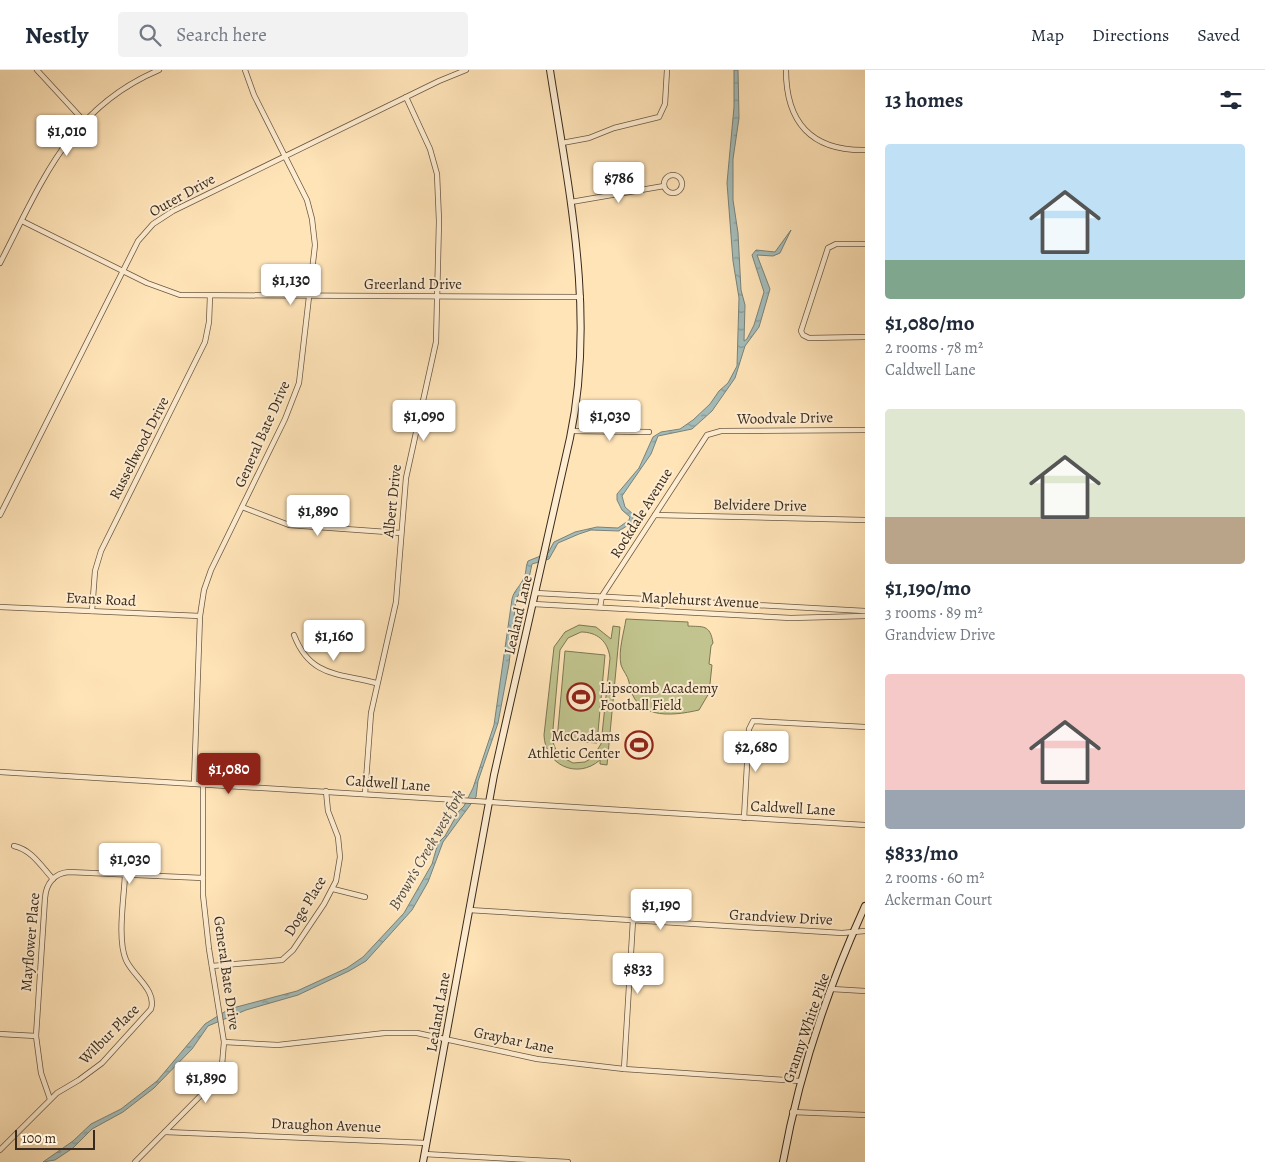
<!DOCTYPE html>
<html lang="en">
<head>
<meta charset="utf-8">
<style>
  :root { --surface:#fff; --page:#f2f2f3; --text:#1f2937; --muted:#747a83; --line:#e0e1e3; --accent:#8f2418 }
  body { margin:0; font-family:Alegreya,serif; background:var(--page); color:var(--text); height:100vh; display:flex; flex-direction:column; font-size:19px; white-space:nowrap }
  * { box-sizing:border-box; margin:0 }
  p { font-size:16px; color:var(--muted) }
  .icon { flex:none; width:28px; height:28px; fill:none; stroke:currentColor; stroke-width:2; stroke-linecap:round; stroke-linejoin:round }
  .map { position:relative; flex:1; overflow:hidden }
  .side { display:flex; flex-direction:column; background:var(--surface); width:400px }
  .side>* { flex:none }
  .scale { position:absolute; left:15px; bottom:12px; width:80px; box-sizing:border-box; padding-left:5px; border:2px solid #382a1c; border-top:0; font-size:14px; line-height:18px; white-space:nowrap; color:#382a1c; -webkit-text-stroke:4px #ffedd1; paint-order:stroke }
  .price { position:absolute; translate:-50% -42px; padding:0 11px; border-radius:5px; background:#fff; color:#222; font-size:16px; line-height:32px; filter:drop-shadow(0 1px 2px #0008) }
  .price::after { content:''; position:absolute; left:50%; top:30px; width:15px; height:11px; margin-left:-8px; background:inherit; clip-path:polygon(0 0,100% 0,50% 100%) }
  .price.on { background:var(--accent); color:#fff }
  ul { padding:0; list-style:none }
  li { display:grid; align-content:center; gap:10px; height:265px; padding:0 20px }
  li span { display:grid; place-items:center; height:155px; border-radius:5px; color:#555 }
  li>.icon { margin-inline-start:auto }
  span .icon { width:90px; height:90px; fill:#fffc; stroke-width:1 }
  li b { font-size:21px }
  h2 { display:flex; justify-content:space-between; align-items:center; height:60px; padding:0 20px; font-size:21px }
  header { display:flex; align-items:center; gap:30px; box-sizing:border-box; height:70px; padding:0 25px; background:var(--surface); border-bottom:1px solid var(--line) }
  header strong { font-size:24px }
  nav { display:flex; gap:28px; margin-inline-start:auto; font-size:18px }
  .search { width:350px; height:45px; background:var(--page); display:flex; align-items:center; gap:12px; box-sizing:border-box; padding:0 18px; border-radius:5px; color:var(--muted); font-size:19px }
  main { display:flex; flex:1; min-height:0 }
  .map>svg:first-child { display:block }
</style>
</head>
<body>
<header>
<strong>Nestly</strong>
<div class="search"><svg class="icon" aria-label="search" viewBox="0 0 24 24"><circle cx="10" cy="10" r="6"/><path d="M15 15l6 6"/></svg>Search here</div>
<nav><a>Map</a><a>Directions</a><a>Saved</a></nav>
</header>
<main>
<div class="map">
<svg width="865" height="1092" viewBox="0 0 865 1092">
  <defs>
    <pattern id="water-ripples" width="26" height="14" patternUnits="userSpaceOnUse" patternTransform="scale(1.25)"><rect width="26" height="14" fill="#a4bcb9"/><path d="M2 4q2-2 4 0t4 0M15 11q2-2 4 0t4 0" fill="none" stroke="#879996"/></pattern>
  </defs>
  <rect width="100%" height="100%" fill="#ffe4b8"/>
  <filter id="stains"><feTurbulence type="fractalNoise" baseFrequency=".004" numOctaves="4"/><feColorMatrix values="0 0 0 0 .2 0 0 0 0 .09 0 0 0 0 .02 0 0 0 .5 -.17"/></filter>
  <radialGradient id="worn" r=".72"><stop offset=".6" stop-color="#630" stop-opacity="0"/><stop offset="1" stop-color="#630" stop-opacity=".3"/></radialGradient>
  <!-- green -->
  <g fill="#c1c48e" stroke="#7c7755" fill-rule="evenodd">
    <path d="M626,549L688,552V556C703,557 710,554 713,573L711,576L709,594L712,595L709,623L699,640C669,647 634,649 629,612C628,606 623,601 621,595C618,580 624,563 626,549Z"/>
    <path d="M579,555L596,557L611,569L613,556L620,557L607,695L600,694V690C577,710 545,695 544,665L554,577L565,562ZM581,562C597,562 608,571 610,588L601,674L592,688L585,692L573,693L558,685L552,670L560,580L568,568Z"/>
    <polygon points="565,581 605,585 597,673 557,670"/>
  </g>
  <!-- water -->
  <path fill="url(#water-ripples)" stroke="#79827a" d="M734,0H738L739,48L733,89V130L738,163L741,220L745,235L744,271L747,269L754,255L764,222L752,185L756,180L775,182L791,160L780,183L773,186L757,185L770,219L759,257L745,276L735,308L712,341L692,359L658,366L651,384L622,426L625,437L633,444V452L619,461L591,460L579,464L558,473L549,489L532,494L529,508L516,529L509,594L498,653L478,711L476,727L443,772L428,812L412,840L366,891L349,901L298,925L246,940L208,956L192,979L154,1018L123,1042L92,1059L73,1078L55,1090L43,1092L73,1071L91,1054L121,1039L157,1011L205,954L229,939L297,921L347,898L363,887L404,843L432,794L438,773L445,766L459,741L464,736L473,718L494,655L512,529C514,520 521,516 524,507C527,502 525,497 528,491L548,483L554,472L575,462L597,457L618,458L629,450L630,447L622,440L617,430V424L639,398L653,367L661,362L680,359L693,350L710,334L719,321L728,313L737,296L739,228L733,191L727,113L734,37Z"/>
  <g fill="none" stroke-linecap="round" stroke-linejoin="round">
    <!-- street casing -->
    <g stroke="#6a5843" stroke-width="6">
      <g id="street">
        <polyline points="37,0 84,51"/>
        <path d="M786,0C786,52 811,81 865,80"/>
        <polyline points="562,73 589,68 614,58 659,47 665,34 667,0"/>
        <circle cx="673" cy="114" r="9"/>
        <polyline points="571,132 664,116"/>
        <polyline points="22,151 147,213 180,225 581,227"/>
        <polyline points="865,174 836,174 828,178 801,261 803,265 809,268 865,267"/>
        <path d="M0,193C42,112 69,38 159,0"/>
        <polyline points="572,361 649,362"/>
        <polyline points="242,437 289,455 401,463"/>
        <polyline points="0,445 138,171 153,154 173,141 439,11 466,0"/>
        <polyline points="655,445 865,450"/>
        <polyline points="536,523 865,541"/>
        <polyline points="533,534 791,548 865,546"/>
        <polyline points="0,537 200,546"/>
        <polyline points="600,537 602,526 707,365 721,361 865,360"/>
        <polyline points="92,541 95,501 101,481 205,272 209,252 210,226"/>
        <path d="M294,565C310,607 338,603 376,613"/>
        <polyline points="0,702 865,755"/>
        <polyline points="194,713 200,546 204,520 211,500 285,349 299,313 315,175 312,149 307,130 254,25 245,0"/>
        <polyline points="365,724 371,643 396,532 406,408 436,272 439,151 437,104 430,79 406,27"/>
        <polyline points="744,748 749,659 753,651 865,657"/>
        <path d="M14,776C32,780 41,796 53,809"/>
        <polyline points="333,819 365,827"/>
        <polyline points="469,840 842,863 865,861"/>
        <polyline points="212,896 282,890 293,880 324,834 336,811 340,787 338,767 328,741 326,721"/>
        <polyline points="832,919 865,921"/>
        <polyline points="0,964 36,966"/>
        <polyline points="224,972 278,975 385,963 417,963 537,989 624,999 800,1011"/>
        <polyline points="624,999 633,850"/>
        <path d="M50,1029L41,1003L36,966L45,828C46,814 54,803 69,802L203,808"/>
        <polyline points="792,1042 865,1045"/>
        <polyline points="165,1062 426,1073"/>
        <path d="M0,1080L57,1023L79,1010L102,993L151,939C157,920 133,906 126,890C117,869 124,828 125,805"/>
        <polyline points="424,1084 568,1092"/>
        <polyline points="135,1092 212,1014 222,995 224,972 209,879 203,825 203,714"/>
      </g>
    </g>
    <!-- secondary casing -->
    <g stroke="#382a1c" stroke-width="8">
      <g id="secondary">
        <path d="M423,1092L494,705L570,368C596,245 569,122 550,0"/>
        <path d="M783,1092C799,1004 828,917 865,836"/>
      </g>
    </g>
    <!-- street -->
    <use href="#street" stroke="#ffedd1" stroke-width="4.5"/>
    <!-- secondary -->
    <use href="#secondary" stroke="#ffedd1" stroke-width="6"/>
  </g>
  <!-- icons -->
  <defs>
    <g id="stadium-ring" transform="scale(1.4375)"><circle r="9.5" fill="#ffedd1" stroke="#8f2418" stroke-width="1.5"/><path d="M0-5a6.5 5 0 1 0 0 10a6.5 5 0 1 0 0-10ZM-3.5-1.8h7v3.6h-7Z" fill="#8f2418"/></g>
  </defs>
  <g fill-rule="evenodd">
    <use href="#stadium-ring" x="581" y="627"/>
    <use href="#stadium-ring" x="639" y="675"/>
  </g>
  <g text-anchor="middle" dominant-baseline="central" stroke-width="4" stroke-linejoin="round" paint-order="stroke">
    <!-- street labels -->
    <g font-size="15" fill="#382a1c" stroke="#ffedd1">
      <text transform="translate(182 125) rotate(-29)">Outer Drive</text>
      <text x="413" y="214">Greerland Drive</text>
      <text transform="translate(785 348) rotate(-1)">Woodvale Drive</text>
      <text transform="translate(262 364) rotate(-66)">General Bate Drive</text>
      <text transform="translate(139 378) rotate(-63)">Russellwood Drive</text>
      <text transform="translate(392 431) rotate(-84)">Albert Drive</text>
      <text transform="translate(760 435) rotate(1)">Belvidere Drive</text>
      <text transform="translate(641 443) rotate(-58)">Rockdale Avenue</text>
      <text transform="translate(101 529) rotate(3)">Evans Road</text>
      <text transform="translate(700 530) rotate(3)">Maplehurst Avenue</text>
      <text transform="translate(518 545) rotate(-77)">Lealand Lane</text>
      <text transform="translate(388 713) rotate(4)">Caldwell Lane</text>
      <text transform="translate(793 738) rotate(3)">Caldwell Lane</text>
      <text transform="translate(305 836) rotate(-59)">Doge Place</text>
      <text transform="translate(781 847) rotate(3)">Grandview Drive</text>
      <text transform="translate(30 872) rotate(-85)">Mayflower Place</text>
      <text transform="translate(227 903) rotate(82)">General Bate Drive</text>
      <text transform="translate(438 942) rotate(-80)">Lealand Lane</text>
      <text transform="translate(806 958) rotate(-71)">Granny White Pike</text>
      <text transform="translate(109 964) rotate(-45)">Wilbur Place</text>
      <text transform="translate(514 970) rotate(12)">Graybar Lane</text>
      <text transform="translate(326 1055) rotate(2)">Draughon Avenue</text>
    </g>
    <!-- poi labels -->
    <g font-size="15" fill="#382a1c" stroke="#ffedd1" text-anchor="start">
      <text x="600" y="618">Lipscomb Academy<tspan x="600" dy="17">Football Field</tspan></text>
      <text x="620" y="666" text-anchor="end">McCadams<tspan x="620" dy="17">Athletic Center</tspan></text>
    </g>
    <!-- water labels -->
    <g font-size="16" font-style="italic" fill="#534e43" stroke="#ffedd1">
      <text transform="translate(427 780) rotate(-60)">Brown's Creek west fork</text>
    </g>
  </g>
  <rect width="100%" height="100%" filter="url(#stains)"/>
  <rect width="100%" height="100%" fill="url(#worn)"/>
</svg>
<div class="scale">100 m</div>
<b class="price" style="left:67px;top:87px">$1,010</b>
<b class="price" style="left:619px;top:134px">$786</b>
<b class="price" style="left:291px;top:236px">$1,130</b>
<b class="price" style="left:424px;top:372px">$1,090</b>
<b class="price" style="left:610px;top:372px">$1,030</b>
<b class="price" style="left:318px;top:467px">$1,890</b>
<b class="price" style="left:334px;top:592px">$1,160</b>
<b class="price" style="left:756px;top:703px">$2,680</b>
<b class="price on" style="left:229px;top:725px">$1,080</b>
<b class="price" style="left:130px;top:815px">$1,030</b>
<b class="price" style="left:661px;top:861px">$1,190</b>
<b class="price" style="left:638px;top:925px">$833</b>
<b class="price" style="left:206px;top:1034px">$1,890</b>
</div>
<section class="side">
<h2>13 homes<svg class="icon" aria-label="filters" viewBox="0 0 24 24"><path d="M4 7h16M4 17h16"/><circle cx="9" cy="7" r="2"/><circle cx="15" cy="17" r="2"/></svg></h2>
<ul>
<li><span style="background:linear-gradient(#bfe0f5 75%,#7fa58c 0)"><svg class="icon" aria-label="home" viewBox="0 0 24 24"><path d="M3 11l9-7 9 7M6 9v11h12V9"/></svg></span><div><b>$1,080/mo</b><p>2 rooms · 78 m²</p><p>Caldwell Lane</p></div></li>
<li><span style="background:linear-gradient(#dfe7d0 70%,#b9a48a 0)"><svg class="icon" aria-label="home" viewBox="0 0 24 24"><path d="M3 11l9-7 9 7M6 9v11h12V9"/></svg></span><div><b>$1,190/mo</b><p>3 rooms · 89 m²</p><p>Grandview Drive</p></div></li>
<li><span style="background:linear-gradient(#f6c9c9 75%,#9aa5b1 0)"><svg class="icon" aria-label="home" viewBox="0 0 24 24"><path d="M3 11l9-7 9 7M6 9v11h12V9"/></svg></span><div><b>$833/mo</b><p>2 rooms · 60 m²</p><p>Ackerman Court</p></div></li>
</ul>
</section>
</main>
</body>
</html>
